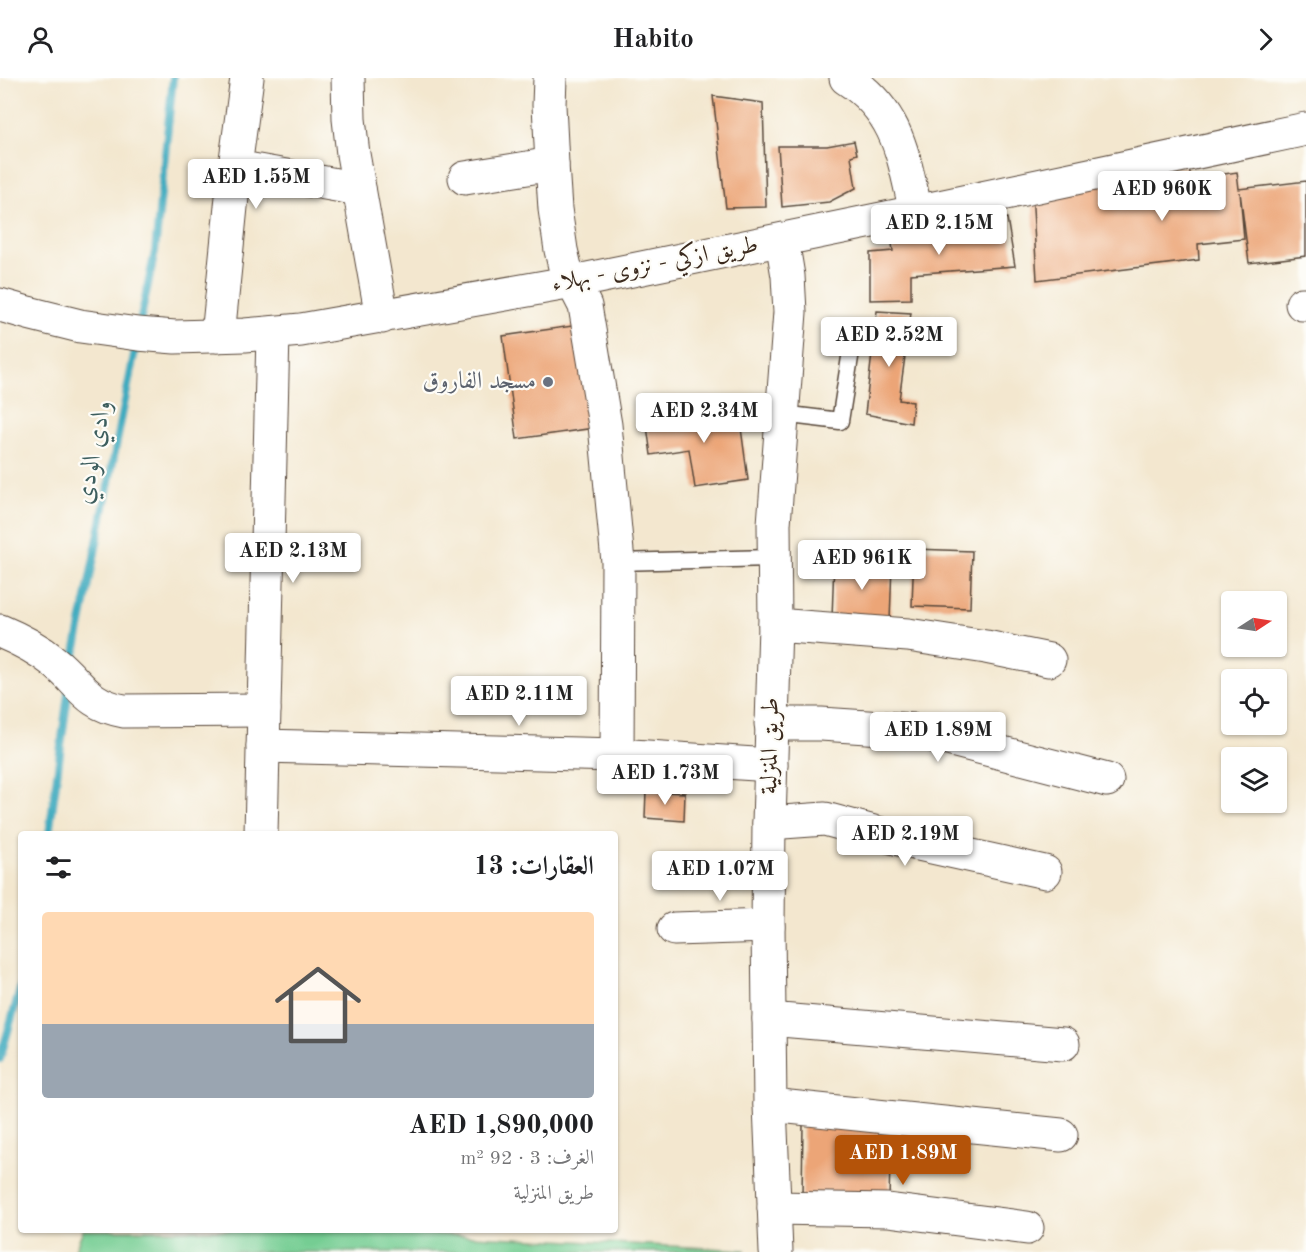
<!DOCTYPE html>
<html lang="ar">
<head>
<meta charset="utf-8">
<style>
  :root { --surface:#fff; --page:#f6f6f6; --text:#202124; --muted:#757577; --accent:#b45309 }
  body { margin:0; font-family:"Old Standard TT",Amiri,serif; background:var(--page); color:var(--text); direction:rtl; height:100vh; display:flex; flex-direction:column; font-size:22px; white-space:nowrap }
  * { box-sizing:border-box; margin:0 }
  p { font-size:20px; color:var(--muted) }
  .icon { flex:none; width:33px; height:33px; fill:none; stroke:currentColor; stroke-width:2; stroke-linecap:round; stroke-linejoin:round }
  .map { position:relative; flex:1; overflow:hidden; direction:ltr }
  .panel { position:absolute; left:18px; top:753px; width:600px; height:402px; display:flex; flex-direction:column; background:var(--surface); border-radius:6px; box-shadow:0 2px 4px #0004; direction:rtl }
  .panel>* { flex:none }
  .needle { width:39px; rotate:78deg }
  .controls { position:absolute; left:1221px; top:513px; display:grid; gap:12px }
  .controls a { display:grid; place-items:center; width:66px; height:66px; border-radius:6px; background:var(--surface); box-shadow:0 2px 4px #0004; font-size:30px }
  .price { position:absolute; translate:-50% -51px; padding:0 14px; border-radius:6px; background:#fff; color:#222; font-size:20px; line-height:39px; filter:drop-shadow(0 2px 3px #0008) }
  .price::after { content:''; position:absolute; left:50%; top:36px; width:18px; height:14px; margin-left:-9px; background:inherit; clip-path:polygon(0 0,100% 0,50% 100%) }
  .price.active { background:var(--accent); color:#fff }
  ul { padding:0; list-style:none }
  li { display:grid; align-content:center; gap:12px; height:318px; padding:0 24px }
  li span { display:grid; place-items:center; height:186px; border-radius:6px; color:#555 }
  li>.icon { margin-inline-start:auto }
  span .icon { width:108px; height:108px; fill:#fffc; stroke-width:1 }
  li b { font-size:26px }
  h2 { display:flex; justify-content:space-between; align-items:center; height:72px; padding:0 24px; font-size:26px }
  header { display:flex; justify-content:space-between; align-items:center; height:78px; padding:0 24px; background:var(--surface); font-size:27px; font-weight:700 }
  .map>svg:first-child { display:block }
</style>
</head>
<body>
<header><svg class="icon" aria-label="forward" viewBox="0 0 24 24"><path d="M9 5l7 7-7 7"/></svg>Habito<svg class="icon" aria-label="person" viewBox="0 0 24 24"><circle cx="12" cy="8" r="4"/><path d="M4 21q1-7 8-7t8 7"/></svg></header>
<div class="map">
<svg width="1306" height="1174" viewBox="0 0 1306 1174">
  <rect width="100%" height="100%" fill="#fdfcf7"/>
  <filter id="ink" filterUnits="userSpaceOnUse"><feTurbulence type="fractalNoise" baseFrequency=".0167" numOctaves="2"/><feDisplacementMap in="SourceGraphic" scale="12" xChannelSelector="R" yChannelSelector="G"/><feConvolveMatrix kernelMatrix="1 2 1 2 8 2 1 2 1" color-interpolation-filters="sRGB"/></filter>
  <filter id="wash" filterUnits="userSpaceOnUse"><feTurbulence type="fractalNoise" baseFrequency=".008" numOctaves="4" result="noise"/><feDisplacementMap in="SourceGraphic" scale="24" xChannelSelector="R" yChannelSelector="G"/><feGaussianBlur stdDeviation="1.35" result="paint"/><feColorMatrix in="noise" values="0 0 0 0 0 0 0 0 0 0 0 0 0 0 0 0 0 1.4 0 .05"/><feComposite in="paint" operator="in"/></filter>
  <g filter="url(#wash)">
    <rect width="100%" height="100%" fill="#f3e7cf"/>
    <!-- green -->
    <polygon fill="#75cd93" stroke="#587c58" stroke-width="1.5" points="83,1152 359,1152 745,1172 745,1174 74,1174"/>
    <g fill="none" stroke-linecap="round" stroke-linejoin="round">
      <!-- stream -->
      <g stroke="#40abbf" stroke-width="8">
        <polyline points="139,249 155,173 173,0"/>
        <polyline points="72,591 137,262"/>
        <polyline points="49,756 69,609"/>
        <polyline points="0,981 21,908"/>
      </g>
    </g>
    <g id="blocks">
      <!-- building -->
      <g fill="#eca577">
        <polygon points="713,18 763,25 766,129 726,130"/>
        <polygon points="854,63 857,76 851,78 856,110 829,124 782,129 778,68 827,68"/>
        <polygon points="1188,89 1192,101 1237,94 1239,111 1306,103 1306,178 1249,185 1240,114 1244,161 1198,166 1199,182 1037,202 1032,112"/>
        <polygon points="1007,140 1015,188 911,196 911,221 870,222 870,175 893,173 891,158"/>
        <polygon points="877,233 911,235 899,322 913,324 911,345 865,336"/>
        <polygon points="579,247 594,350 517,361 503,258"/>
        <polygon points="738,328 748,402 695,410 689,371 651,377 646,341"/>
        <polygon points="914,471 972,473 970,530 912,528"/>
        <polygon points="834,483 892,486 890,543 832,541"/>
        <polygon points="646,713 685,715 684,743 645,740"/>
        <polygon points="803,1045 891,1048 889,1121 802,1119"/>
      </g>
    </g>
  </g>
  <g filter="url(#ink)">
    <use href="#blocks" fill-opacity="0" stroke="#574639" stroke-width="1.5"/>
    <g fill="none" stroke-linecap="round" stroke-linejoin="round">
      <!-- lane casing -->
      <g stroke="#574639" stroke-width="19">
        <g id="lane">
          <polyline points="782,336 840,343 854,254"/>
          <polyline points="618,484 774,480"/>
        </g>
      </g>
      <!-- street casing -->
      <g stroke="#574639" stroke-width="35">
        <g id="street">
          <polyline points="348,0 349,41 353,76 382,239"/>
          <polyline points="550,0 549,27 552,86 555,131 561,172 565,189 585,228 605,347 618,484 617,677"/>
          <path d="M846,0C899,34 903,78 916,134"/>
          <polyline points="235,89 359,111"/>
          <polyline points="465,100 552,86"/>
          <polyline points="1302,226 1306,226"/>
          <polyline points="218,258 235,89 247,0"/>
          <polyline points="775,547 908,557 986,569 1049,582"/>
          <path d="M0,553C19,561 37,570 53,583C81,605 85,626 124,633L264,632"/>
          <polyline points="771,646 821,646 913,652 1107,702"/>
          <polyline points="263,668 617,677 771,687"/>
          <polyline points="769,745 825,741 918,766 1045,794"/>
          <polyline points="261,756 273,255"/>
          <polyline points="674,851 768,848"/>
          <polyline points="769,941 1063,966"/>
          <polyline points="770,1027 1061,1057"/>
          <polyline points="774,1130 888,1132 1027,1150"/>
        </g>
      </g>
      <!-- secondary casing -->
      <g stroke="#574639" stroke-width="35">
        <polyline id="secondary" points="776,1174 770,1027 768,848 769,745 775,547 774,446 790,234 788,198 782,162"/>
      </g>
      <!-- primary casing -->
      <g stroke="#574639" stroke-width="35">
        <polyline id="primary" points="0,227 28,235 80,248 138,256 175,259 245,257 301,252 573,204 916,134 1306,51"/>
      </g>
      <!-- lane -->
      <use href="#lane" stroke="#fff" stroke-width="16"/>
      <!-- street -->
      <use href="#street" stroke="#fff" stroke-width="33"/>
      <!-- secondary -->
      <use href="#secondary" stroke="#fff" stroke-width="33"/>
      <!-- primary -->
      <use href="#primary" stroke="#fff" stroke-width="33"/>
    </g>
  </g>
  <!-- markers -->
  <circle fill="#6b7280" stroke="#fdfcf7" stroke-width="2" cx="548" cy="304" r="6"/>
  <g text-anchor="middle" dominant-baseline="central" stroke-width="4.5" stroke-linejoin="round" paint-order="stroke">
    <!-- street labels -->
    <g font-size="24" fill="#3b2a1e" stroke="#fdfcf7">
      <text transform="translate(655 187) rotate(-11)">طريق ازكي - نزوى - بهلاء</text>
      <text transform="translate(771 668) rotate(-89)">طريق المنزلية</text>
    </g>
    <!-- worship labels -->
    <g font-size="24" fill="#5b616d" stroke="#fdfcf7" text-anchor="end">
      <text x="536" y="304">مسجد الفاروق</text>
    </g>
    <!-- water labels -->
    <g font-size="26" font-style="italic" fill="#3d5e5e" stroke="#fdfcf7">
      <text transform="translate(94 374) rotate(-79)">وادي الودي</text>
    </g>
  </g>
</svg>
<div class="controls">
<a><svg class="needle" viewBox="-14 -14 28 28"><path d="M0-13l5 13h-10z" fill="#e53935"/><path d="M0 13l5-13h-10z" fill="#757577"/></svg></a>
<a><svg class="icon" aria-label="locate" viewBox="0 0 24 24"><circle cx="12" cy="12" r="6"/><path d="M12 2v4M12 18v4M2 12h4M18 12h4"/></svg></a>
<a><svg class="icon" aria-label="layers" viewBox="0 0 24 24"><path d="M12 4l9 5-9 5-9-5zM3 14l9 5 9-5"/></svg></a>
</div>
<b class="price" style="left:256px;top:132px">AED 1.55M</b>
<b class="price" style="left:1162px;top:144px">AED 960K</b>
<b class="price" style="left:939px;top:178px">AED 2.15M</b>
<b class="price" style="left:889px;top:290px">AED 2.52M</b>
<b class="price" style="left:704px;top:366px">AED 2.34M</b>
<b class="price" style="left:293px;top:506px">AED 2.13M</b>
<b class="price" style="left:862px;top:513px">AED 961K</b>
<b class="price" style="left:519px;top:649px">AED 2.11M</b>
<b class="price" style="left:938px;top:685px">AED 1.89M</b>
<b class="price" style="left:665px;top:728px">AED 1.73M</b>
<b class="price" style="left:905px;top:789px">AED 2.19M</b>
<b class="price" style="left:720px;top:824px">AED 1.07M</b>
<b class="price active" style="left:903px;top:1108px">AED 1.89M</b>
<section class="panel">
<h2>العقارات: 13<svg class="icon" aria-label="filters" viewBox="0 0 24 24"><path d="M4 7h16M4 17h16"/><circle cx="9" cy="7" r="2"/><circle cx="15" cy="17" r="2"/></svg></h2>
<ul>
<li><span style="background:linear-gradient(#ffd9b3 60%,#9aa5b1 0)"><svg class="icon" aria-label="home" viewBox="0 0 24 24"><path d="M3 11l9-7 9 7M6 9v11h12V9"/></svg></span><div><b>AED 1,890,000</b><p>الغرف: 3 · 92 m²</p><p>طريق المنزلية</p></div></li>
</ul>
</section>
</div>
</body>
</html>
